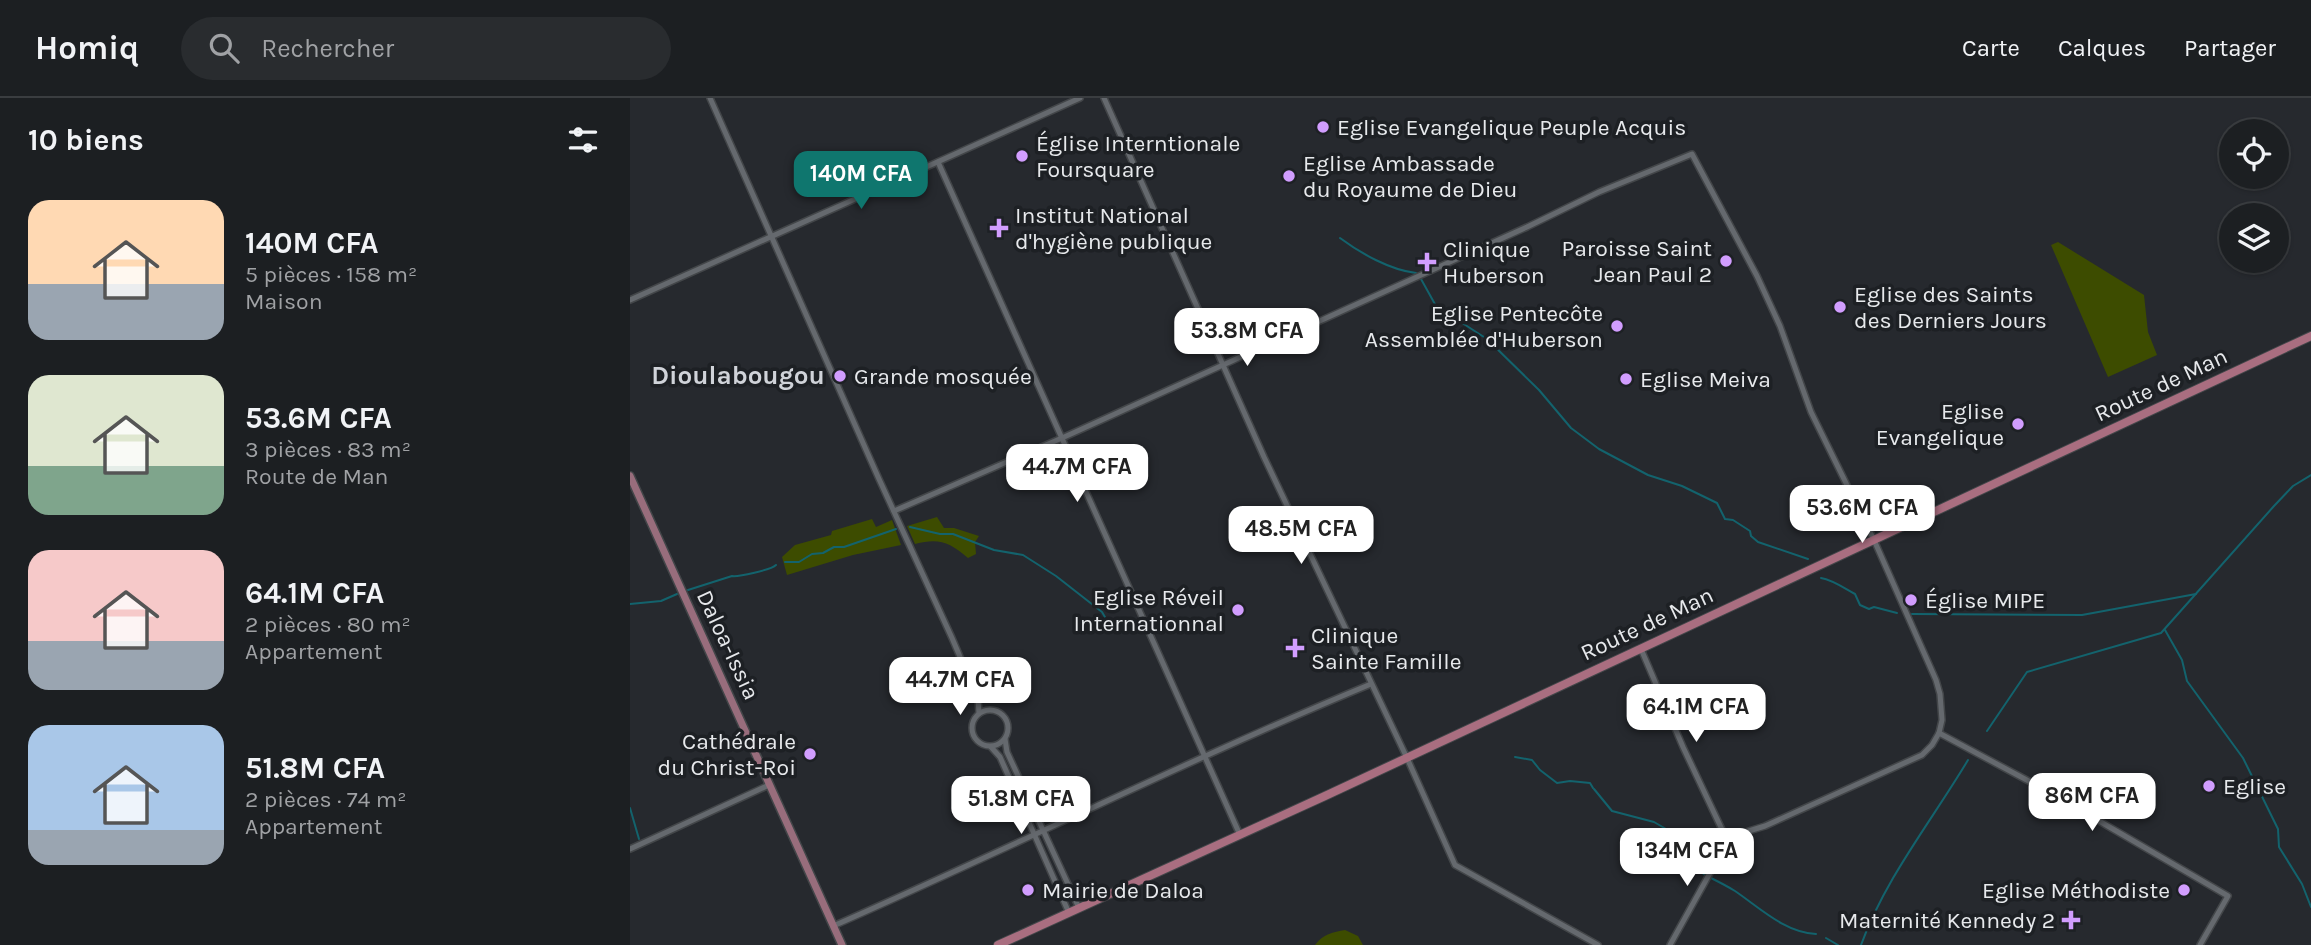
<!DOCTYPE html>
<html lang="fr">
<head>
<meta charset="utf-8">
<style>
  :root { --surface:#1c1f22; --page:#292c2f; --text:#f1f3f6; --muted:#a0a2a5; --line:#3a3d40; --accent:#0f766e }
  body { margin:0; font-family:Karla,sans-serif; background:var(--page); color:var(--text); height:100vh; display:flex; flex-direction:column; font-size:26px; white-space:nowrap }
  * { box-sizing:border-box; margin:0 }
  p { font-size:23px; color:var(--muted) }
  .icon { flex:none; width:38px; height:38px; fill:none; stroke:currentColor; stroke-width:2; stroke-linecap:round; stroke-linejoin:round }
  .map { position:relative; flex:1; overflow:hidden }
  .drawer { display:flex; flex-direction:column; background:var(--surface); width:630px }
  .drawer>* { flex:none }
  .fabs { position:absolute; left:1589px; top:21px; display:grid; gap:14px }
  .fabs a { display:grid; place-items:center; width:70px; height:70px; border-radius:50%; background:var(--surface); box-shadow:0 2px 5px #0004,0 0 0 2px var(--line); font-size:35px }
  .price { position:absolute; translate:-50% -60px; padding:0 16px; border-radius:14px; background:#fff; color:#222; font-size:23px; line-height:46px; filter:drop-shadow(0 2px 4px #0008) }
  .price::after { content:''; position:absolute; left:50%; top:42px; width:21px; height:16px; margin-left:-10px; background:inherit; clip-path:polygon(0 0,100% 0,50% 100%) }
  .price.selected { background:var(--accent); color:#fff }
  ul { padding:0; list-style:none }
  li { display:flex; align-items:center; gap:21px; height:175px; padding:0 28px }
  li span { display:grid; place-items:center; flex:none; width:196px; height:140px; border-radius:21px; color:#555 }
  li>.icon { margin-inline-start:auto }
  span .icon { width:84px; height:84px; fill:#fffc; stroke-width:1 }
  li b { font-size:30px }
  h2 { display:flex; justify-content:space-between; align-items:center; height:84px; padding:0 28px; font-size:30px }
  header { display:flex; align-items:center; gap:42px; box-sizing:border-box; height:98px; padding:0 35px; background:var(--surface); border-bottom:2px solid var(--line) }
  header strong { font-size:33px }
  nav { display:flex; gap:38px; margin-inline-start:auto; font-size:24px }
  .search { width:490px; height:63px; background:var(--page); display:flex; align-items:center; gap:18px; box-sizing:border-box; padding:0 24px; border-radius:38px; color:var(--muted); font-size:26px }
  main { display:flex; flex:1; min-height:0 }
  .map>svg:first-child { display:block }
</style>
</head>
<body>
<header>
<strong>Homiq</strong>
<div class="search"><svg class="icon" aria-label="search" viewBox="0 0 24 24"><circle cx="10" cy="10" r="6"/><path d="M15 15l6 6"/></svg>Rechercher</div>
<nav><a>Carte</a><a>Calques</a><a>Partager</a></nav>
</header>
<main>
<section class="drawer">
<h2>10 biens<svg class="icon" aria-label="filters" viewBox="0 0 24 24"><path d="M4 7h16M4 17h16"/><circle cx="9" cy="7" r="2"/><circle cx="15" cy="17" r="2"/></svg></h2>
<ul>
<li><span style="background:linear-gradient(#ffd9b3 60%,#9aa5b1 0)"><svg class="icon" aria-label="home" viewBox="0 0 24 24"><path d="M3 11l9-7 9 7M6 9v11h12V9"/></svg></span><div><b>140M CFA</b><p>5 pièces · 158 m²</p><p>Maison</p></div></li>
<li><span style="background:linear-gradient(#dfe7d0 65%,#7fa58c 0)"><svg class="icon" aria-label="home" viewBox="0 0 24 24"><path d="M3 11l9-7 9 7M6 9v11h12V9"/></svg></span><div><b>53.6M CFA</b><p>3 pièces · 83 m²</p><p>Route de Man</p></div></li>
<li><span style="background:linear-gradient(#f6c9c9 65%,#9aa5b1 0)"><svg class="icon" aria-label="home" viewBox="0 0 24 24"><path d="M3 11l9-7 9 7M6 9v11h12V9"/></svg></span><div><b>64.1M CFA</b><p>2 pièces · 80 m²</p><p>Appartement</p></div></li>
<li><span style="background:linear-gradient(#a9c7e8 75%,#9aa5b1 0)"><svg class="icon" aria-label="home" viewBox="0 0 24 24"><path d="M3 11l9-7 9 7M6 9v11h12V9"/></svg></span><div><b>51.8M CFA</b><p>2 pièces · 74 m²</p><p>Appartement</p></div></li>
</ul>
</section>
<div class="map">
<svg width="1681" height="847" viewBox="0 0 1681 847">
  <rect width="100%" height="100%" fill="#26292e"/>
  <!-- green -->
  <g fill="#3d4c00">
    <polygon points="1428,144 1514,197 1518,234 1527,257 1478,279 1421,147"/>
    <path d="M307,419L314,430H324L349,438L345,444L346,456L338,460C319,444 309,440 285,446L277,428Z"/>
    <polygon points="242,421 246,429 262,422 271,447 223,457 157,477 152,459 165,447 201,437 202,433"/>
    <path d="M715,832L728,838L733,847H685C693,836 703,834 715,832Z"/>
  </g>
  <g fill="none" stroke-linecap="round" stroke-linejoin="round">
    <!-- stream -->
    <g stroke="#13636d" stroke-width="2">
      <path d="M710,140C730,155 760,172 786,175"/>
      <polyline points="791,181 806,208 857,241 909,292 941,330 969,351 1018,377 1052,388 1087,405 1095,421 1103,422 1120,433 1121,438 1128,444 1178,461"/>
      <polyline points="280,429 310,436 323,436 364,452 393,457 426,478 472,514 479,526"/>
      <polyline points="155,464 169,464 182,456 193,455 204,449 214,449 266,431"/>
      <path d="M1191,480C1203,482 1214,490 1225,496L1230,507L1239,511L1244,509L1267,515"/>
      <path d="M58,492L102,478C108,479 141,472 146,467"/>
      <polyline points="0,506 31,503 47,496"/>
      <polyline points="1282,516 1452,517 1566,496"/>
      <polyline points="1535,532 1552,562 1557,583 1613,660 1648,731 1649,749 1672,786 1681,809"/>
      <polyline points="1357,633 1397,574 1531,535 1644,408 1663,388 1681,377"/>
      <polyline points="885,659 902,662 910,672 927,685 940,683 960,685 963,690"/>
      <polyline points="964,691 982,713 1024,724 1043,735 1054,746 1065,769 1075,777"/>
      <polyline points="0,710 9,741"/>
      <path d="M1081,780C1089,784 1097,788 1105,793C1130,810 1154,834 1186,836"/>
      <polyline points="1196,840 1208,847"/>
      <path d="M1231,847C1256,779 1301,724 1338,662"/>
    </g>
    <!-- tertiary casing -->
    <g stroke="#434649" stroke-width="8">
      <g id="tertiary">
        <polyline points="80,0 249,381 322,540 348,601 349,615"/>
        <polyline points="474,0 634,359 777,660 825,767 968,847"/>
        <polyline points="308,64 610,737"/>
        <polyline points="0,202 450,0"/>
        <polyline points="264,413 432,340 897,129 969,94 1062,56 1127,178 1150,228 1181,314 1244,442 1306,582 1310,596 1312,622 1309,635 1302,647 1292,657 1135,728 1096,740"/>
        <polyline points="1011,551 1053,649 1096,740 1080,775 1040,847"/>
        <circle cx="360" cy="630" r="18"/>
        <polyline points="1309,635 1421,695 1598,798 1570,847"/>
        <polyline points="375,641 377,654 449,810"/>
        <polyline points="361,649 370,659 439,815"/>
        <polyline points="0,751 139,687"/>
        <path d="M203,828C383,749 560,661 741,586"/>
      </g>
    </g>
    <!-- primary casing -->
    <g stroke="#434649" stroke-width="10">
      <polyline id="primary" points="0,378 212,847"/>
    </g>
    <!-- trunk casing -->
    <g stroke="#434649" stroke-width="10">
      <polyline id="trunk" points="368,847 695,698 1681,238"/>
    </g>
    <!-- tertiary -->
    <use href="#tertiary" stroke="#65696e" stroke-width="5"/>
    <!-- primary -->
    <use href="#primary" stroke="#986d7c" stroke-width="7"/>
    <!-- trunk -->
    <use href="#trunk" stroke="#a96e80" stroke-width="8"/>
  </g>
  <!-- markers -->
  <g fill="#d19dfe" stroke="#1d2024" stroke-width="2.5">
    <circle cx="693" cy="29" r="7"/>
    <circle cx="392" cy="58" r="7"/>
    <circle cx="659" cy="78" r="7"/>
    <path d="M365.5 119.5h7v7h7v7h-7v7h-7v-7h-7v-7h7z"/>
    <circle cx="1096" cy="163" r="7"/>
    <path d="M793.5 153.5h7v7h7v7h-7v7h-7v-7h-7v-7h7z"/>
    <circle cx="1210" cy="209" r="7"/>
    <circle cx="987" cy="228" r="7"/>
    <circle cx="210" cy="278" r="7"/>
    <circle cx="996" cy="281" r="7"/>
    <circle cx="1388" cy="326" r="7"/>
    <circle cx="1281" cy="502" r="7"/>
    <circle cx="608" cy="512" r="7"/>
    <path d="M661.5 539.5h7v7h7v7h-7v7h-7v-7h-7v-7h7z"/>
    <circle cx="180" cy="656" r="7"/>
    <circle cx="1579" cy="688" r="7"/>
    <circle cx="398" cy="792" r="7"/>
    <circle cx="1554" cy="792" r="7"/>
    <path d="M1437.5 811.5h7v7h7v7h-7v7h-7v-7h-7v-7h7z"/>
  </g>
  <g text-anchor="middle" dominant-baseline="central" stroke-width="7" stroke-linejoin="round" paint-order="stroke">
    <!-- poi labels -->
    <g font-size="23" fill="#e7e9ec" stroke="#1d2024" text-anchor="start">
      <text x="707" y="29">Eglise Evangelique Peuple Acquis</text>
      <text x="406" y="45">Église Interntionale<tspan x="406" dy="26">Foursquare</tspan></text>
      <text x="673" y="65">Eglise Ambassade<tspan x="673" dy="26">du Royaume de Dieu</tspan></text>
      <text x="385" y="117">Institut National<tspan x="385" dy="26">d'hygiène publique</tspan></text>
      <text x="1082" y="150" text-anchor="end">Paroisse Saint<tspan x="1082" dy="26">Jean Paul 2</tspan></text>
      <text x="813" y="151">Clinique<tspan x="813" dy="26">Huberson</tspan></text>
      <text x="1224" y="196">Eglise des Saints<tspan x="1224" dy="26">des Derniers Jours</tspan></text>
      <text x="973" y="215" text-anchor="end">Eglise Pentecôte<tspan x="973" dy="26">Assemblée d'Huberson</tspan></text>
      <text x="224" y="278">Grande mosquée</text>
      <text x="1010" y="281">Eglise Meiva</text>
      <text x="1374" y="313" text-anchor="end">Eglise<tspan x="1374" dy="26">Evangelique</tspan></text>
      <text x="594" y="499" text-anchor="end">Eglise Réveil<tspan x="594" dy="26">Internationnal</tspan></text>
      <text x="1295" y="502">Église MIPE</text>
      <text x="681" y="537">Clinique<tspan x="681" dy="26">Sainte Famille</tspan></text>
      <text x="166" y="643" text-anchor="end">Cathédrale<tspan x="166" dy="26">du Christ-Roi</tspan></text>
      <text x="1593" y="688">Eglise</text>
      <text x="412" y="792">Mairie de Daloa</text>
      <text x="1540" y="792" text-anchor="end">Eglise Méthodiste</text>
      <text x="1425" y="822" text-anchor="end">Maternité Kennedy 2</text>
    </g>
    <!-- street labels -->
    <g font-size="23" fill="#e7e9ec" stroke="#1d2024">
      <text transform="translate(1531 287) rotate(-25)">Route de Man</text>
      <text transform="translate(1017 526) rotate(-25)">Route de Man</text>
      <text transform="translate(98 547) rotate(65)">Daloa-Issia</text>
    </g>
    <!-- quarter labels -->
    <g font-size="26" font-weight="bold" fill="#d0d3d9" stroke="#1d2024">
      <text x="108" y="277">Dioulabougou</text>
    </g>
  </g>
</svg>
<div class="fabs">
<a><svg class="icon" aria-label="locate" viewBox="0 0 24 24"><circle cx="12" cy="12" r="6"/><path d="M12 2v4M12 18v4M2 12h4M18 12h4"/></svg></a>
<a><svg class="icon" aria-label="layers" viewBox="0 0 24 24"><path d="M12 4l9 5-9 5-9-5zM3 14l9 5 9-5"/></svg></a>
</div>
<b class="price selected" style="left:231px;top:113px">140M CFA</b>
<b class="price" style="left:617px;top:270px">53.8M CFA</b>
<b class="price" style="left:447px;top:406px">44.7M CFA</b>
<b class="price" style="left:1232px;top:447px">53.6M CFA</b>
<b class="price" style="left:671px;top:468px">48.5M CFA</b>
<b class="price" style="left:330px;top:619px">44.7M CFA</b>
<b class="price" style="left:1066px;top:646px">64.1M CFA</b>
<b class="price" style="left:1462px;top:735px">86M CFA</b>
<b class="price" style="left:391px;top:738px">51.8M CFA</b>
<b class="price" style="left:1057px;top:790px">134M CFA</b>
</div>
</main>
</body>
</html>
